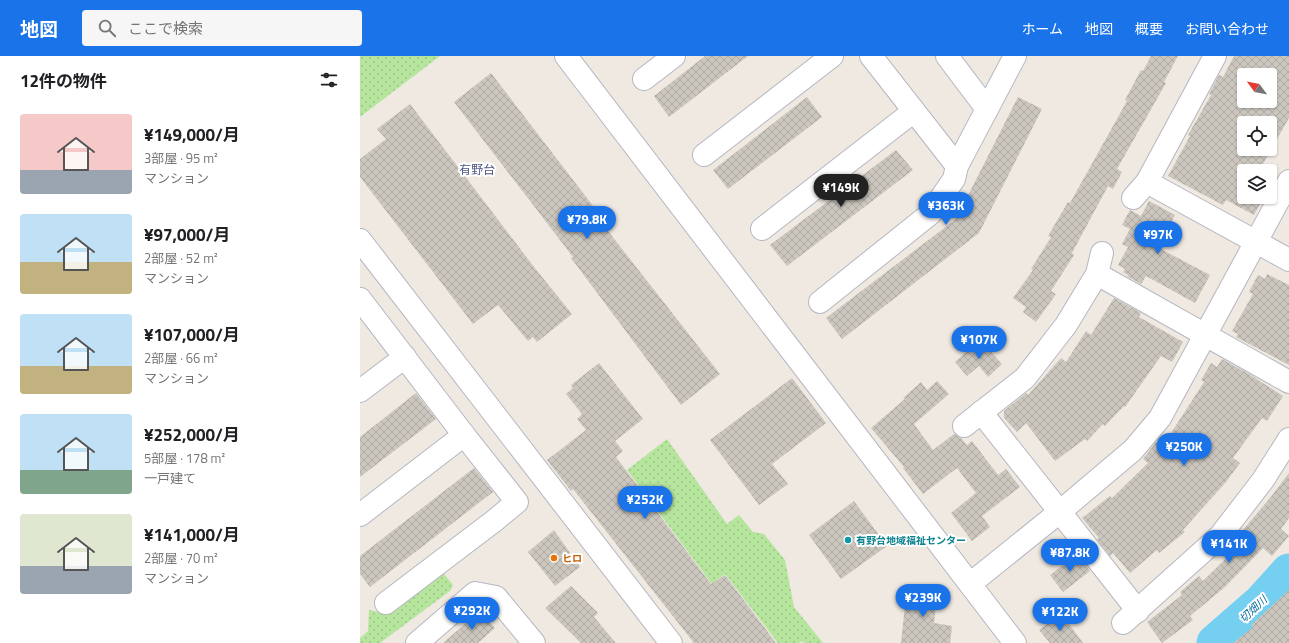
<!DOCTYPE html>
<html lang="ja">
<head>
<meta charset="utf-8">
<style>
  :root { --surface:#fff; --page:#f6f6f6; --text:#202124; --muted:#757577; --accent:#1a73e8 }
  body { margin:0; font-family:"Titillium Web","Noto Sans JP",sans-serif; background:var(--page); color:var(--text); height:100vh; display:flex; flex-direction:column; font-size:15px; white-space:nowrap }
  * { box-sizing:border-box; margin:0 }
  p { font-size:13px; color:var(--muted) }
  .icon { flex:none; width:22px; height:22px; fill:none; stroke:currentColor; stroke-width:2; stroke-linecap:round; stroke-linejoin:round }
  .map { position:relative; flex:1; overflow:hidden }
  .panel { display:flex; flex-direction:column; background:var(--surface); width:360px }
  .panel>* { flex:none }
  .needle { width:26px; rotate:302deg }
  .buttons { position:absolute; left:877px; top:12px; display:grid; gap:8px }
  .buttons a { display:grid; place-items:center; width:40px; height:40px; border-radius:4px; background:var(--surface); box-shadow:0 1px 3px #0004; font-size:20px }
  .price { position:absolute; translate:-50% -34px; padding:0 9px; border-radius:14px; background:var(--accent); color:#fff; font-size:13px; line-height:26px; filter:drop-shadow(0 1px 2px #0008) }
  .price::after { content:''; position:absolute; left:50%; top:24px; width:12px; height:9px; margin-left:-6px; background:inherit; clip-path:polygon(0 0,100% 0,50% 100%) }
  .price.active { background:#222; color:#fff }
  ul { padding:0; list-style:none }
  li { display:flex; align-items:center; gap:12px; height:100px; padding:0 20px }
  li span { display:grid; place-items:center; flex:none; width:112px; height:80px; border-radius:4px; color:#555 }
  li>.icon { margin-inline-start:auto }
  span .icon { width:48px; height:48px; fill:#fffc; stroke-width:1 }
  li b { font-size:17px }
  h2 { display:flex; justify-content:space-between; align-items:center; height:48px; padding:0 20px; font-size:17px }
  header { display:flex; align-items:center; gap:24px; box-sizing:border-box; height:56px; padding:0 20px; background:var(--accent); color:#fff }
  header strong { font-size:19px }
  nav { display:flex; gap:22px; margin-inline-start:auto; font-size:14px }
  .search { width:280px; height:36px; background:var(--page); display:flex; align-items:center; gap:10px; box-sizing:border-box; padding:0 14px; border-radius:4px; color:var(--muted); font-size:15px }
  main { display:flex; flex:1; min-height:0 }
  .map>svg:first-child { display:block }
</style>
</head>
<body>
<header>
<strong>地図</strong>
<div class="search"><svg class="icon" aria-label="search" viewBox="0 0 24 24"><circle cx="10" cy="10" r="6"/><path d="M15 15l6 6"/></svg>ここで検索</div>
<nav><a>ホーム</a><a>地図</a><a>概要</a><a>お問い合わせ</a></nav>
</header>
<main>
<section class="panel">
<h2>12件の物件<svg class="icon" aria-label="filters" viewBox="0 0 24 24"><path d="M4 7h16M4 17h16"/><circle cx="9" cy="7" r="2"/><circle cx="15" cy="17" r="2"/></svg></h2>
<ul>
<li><span style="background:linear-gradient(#f6c9c9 70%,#9aa5b1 0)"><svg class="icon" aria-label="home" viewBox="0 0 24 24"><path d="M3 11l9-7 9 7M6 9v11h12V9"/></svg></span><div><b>¥149,000/月</b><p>3部屋 · 95 m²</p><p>マンション</p></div></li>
<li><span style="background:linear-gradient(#bfe0f5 60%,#c2b280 0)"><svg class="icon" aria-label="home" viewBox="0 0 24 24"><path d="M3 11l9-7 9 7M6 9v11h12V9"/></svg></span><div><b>¥97,000/月</b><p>2部屋 · 52 m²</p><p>マンション</p></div></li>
<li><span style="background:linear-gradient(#bfe0f5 65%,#c2b280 0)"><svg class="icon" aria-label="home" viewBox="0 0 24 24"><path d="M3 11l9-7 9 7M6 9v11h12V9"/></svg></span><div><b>¥107,000/月</b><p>2部屋 · 66 m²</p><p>マンション</p></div></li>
<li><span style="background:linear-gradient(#bfe0f5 70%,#7fa58c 0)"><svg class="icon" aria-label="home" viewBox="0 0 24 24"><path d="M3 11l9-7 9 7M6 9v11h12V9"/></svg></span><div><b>¥252,000/月</b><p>5部屋 · 178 m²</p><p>一戸建て</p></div></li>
<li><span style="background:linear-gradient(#dfe7d0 65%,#9aa5b1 0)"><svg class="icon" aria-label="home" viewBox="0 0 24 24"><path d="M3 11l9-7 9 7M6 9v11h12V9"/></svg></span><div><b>¥141,000/月</b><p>2部屋 · 70 m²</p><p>マンション</p></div></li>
</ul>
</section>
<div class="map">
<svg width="929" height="587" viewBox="0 0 929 587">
  <defs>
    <pattern id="park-dots" width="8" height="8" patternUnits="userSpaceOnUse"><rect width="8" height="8" fill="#b6e59e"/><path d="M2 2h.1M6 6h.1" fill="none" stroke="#9dc588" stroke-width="1.8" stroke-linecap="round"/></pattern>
    <pattern id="building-cross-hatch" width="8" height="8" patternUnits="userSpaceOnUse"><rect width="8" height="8" fill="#cbc7bf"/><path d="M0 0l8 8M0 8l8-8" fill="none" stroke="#afaba4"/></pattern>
  </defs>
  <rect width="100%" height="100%" fill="#efe9e1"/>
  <!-- park -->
  <g fill="url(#park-dots)">
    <polygon points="0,0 80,0 0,61"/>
    <polygon points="307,383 367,468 379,459 393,476 404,478 425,504 434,551 463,587 444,587 442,585 439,587 418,587 365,518 352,528 267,414"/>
    <polygon points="80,513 93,529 90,535 20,587 0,587 0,582 8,575 9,554 27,557"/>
  </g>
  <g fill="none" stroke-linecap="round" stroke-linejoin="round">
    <!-- river -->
    <polyline stroke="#75cff0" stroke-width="37" points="855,587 902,546 929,516"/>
  </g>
  <!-- building -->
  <g fill="url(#building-cross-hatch)" fill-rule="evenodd">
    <polygon points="345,0 388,0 309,61 294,40"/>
    <polygon points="791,0 818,0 804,26 806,27 757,113 762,116 753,133 748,130 712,197 714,199 691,235 696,238 676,266 663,256 666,251 653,242 673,214 671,213 691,181 688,180 708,146 710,147 767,45 765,44 781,14 783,15"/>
    <path d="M874,0H929V62L899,115H884V141H904L894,159L866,144L863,149L808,120L830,80L828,79L851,39L849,38L859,19L863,21ZM884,19H910V45H884ZM884,67H910V93H884Z"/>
    <polygon points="131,17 240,159 237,161 360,318 321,349 211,202 213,201 94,46"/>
    <polygon points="447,41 462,61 368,133 353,114"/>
    <polygon points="658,41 682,53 619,177 482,283 466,262 596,163"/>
    <polygon points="50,48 174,211 212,258 177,286 173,281 168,285 138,249 113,268 0,121 0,103 26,83 17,73"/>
    <polygon points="536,94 553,114 427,210 410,189"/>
    <polygon points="789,145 815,159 797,191 850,219 835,247 786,220 781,228 767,220 768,219 763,216 765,213 758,209 768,191 762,188 770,173 762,169 770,154 781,160"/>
    <polygon points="907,218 929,229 929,309 876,281 878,278 872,275 893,238 889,236 898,219 905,223"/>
    <polygon points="754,242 781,257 779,261 823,286 812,306 801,300 765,351 764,350 745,370 743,368 727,385 725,383 695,405 666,367 657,376 644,362 644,355 666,337 668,339 701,302 706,306 726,275 731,279"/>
    <polygon points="620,283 642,308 628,321 619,310 607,320 595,306"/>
    <polygon points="862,303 889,318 923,340 907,365 902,362 873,402 880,407 866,426 823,474 825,476 799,497 797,494 770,517 753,497 750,500 737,483 739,482 722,462 750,440 752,442 788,407 783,403 796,386 802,391 844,326 841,324 851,307 857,311"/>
    <polygon points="239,307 283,363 255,385 263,395 256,401 351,528 365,519 416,587 334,587 213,433 211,435 187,404 226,374 217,363 222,358 206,338 213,332 211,329"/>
    <polygon points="432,322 466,367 412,408 428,428 399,449 350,384"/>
    <polygon points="577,325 589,338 554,368 573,394 594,378 601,382 607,389 612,385 638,419 646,413 660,431 622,460 630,471 612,485 591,457 616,437 597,412 563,438 543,412 544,411 511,372 545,343 543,342 561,326 567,334"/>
    <polygon points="56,337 76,363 0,421 0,381"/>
    <polygon points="114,412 133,436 10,531 0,518 0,500"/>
    <polygon points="929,417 929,462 921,473 929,480 912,500 903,492 865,531 830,560 833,564 802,587 787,566 822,539 820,536 839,520 843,525 889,480 882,475 910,442"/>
    <polygon points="494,445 527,490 481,523 449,479"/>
    <polygon points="194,474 220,511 195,530 168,496"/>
    <polygon points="717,498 730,515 703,536 690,519"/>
    <polygon points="211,530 238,557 234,561 256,587 221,587 185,552"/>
    <polygon points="547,530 578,534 574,567 592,570 590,587 541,587"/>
    <polygon points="929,534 929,587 873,587 893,571 891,569"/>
    <polygon points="120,555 135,572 118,587 83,587"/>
    <polygon points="701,557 723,587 690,587 679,574"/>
  </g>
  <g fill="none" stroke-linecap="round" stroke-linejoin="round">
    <!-- minor casing -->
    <g stroke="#b4b7c1" stroke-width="24">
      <g id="minor">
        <polyline points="206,0 655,587"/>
        <polyline points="511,0 597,110"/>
        <polyline points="587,0 627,53"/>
        <polyline points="284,23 314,0"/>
        <polyline points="344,99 472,0"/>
        <polyline points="787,126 929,204"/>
        <polyline points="773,142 787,126 855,0"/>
        <polyline points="402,173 554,55"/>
        <polyline points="0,184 311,587"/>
        <polyline points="737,218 929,326"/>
        <polyline points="0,243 104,379 157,446 134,465 26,547"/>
        <polyline points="460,246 570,158 594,123 597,110 655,0"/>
        <polyline points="0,335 45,301"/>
        <polyline points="621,356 778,555"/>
        <polyline points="604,370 665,322 706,269 737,218 742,197"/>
        <polyline points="0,459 104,379"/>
        <polyline points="610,528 702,454 773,394 800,362 929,125"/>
        <polyline points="763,567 860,480 903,424 929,383"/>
        <polyline points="57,587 115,537 136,541 174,587"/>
      </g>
    </g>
    <!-- minor -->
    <use href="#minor" stroke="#fff" stroke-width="22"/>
  </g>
  <!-- markers -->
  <circle fill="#0f9aa8" stroke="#fff" stroke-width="1.5" cx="488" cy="484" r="4"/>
  <circle fill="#e8710a" stroke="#fff" stroke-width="1.5" cx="194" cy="502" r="4"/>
  <g text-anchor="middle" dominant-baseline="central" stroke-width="4" stroke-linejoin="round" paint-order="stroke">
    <!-- culture labels -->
    <g font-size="10" font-weight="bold" fill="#0d838f" stroke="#fff" text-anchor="start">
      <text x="496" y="484">有野台地域福祉センター</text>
    </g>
    <!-- food labels -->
    <g font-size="10" font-weight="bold" fill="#c56008" stroke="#fff" text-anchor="start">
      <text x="202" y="502">ヒロ</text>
    </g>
    <!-- water labels -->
    <g font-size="11" font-style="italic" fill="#0d6fa3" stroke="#fff">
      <text transform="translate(893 553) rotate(-43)">切畑川</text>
    </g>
    <!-- quarter labels -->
    <g font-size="12" fill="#4d5680" stroke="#fff">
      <text x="117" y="113">有野台</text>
    </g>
  </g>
</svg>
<div class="buttons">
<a><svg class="needle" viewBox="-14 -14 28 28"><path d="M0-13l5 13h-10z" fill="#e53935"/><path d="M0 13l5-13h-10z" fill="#757577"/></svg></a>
<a><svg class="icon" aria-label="locate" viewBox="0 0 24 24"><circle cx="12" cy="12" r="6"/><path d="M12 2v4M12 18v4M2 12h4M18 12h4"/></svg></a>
<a><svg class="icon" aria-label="layers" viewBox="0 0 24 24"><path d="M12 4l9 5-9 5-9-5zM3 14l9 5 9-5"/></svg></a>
</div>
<b class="price active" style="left:481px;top:152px">¥149K</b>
<b class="price" style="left:586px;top:170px">¥363K</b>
<b class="price" style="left:227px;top:184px">¥79.8K</b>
<b class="price" style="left:798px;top:199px">¥97K</b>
<b class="price" style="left:619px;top:304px">¥107K</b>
<b class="price" style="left:824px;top:411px">¥250K</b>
<b class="price" style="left:285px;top:464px">¥252K</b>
<b class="price" style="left:869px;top:508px">¥141K</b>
<b class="price" style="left:710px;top:517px">¥87.8K</b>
<b class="price" style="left:563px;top:562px">¥239K</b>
<b class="price" style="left:112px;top:575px">¥292K</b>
<b class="price" style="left:700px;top:576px">¥122K</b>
</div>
</main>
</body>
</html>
